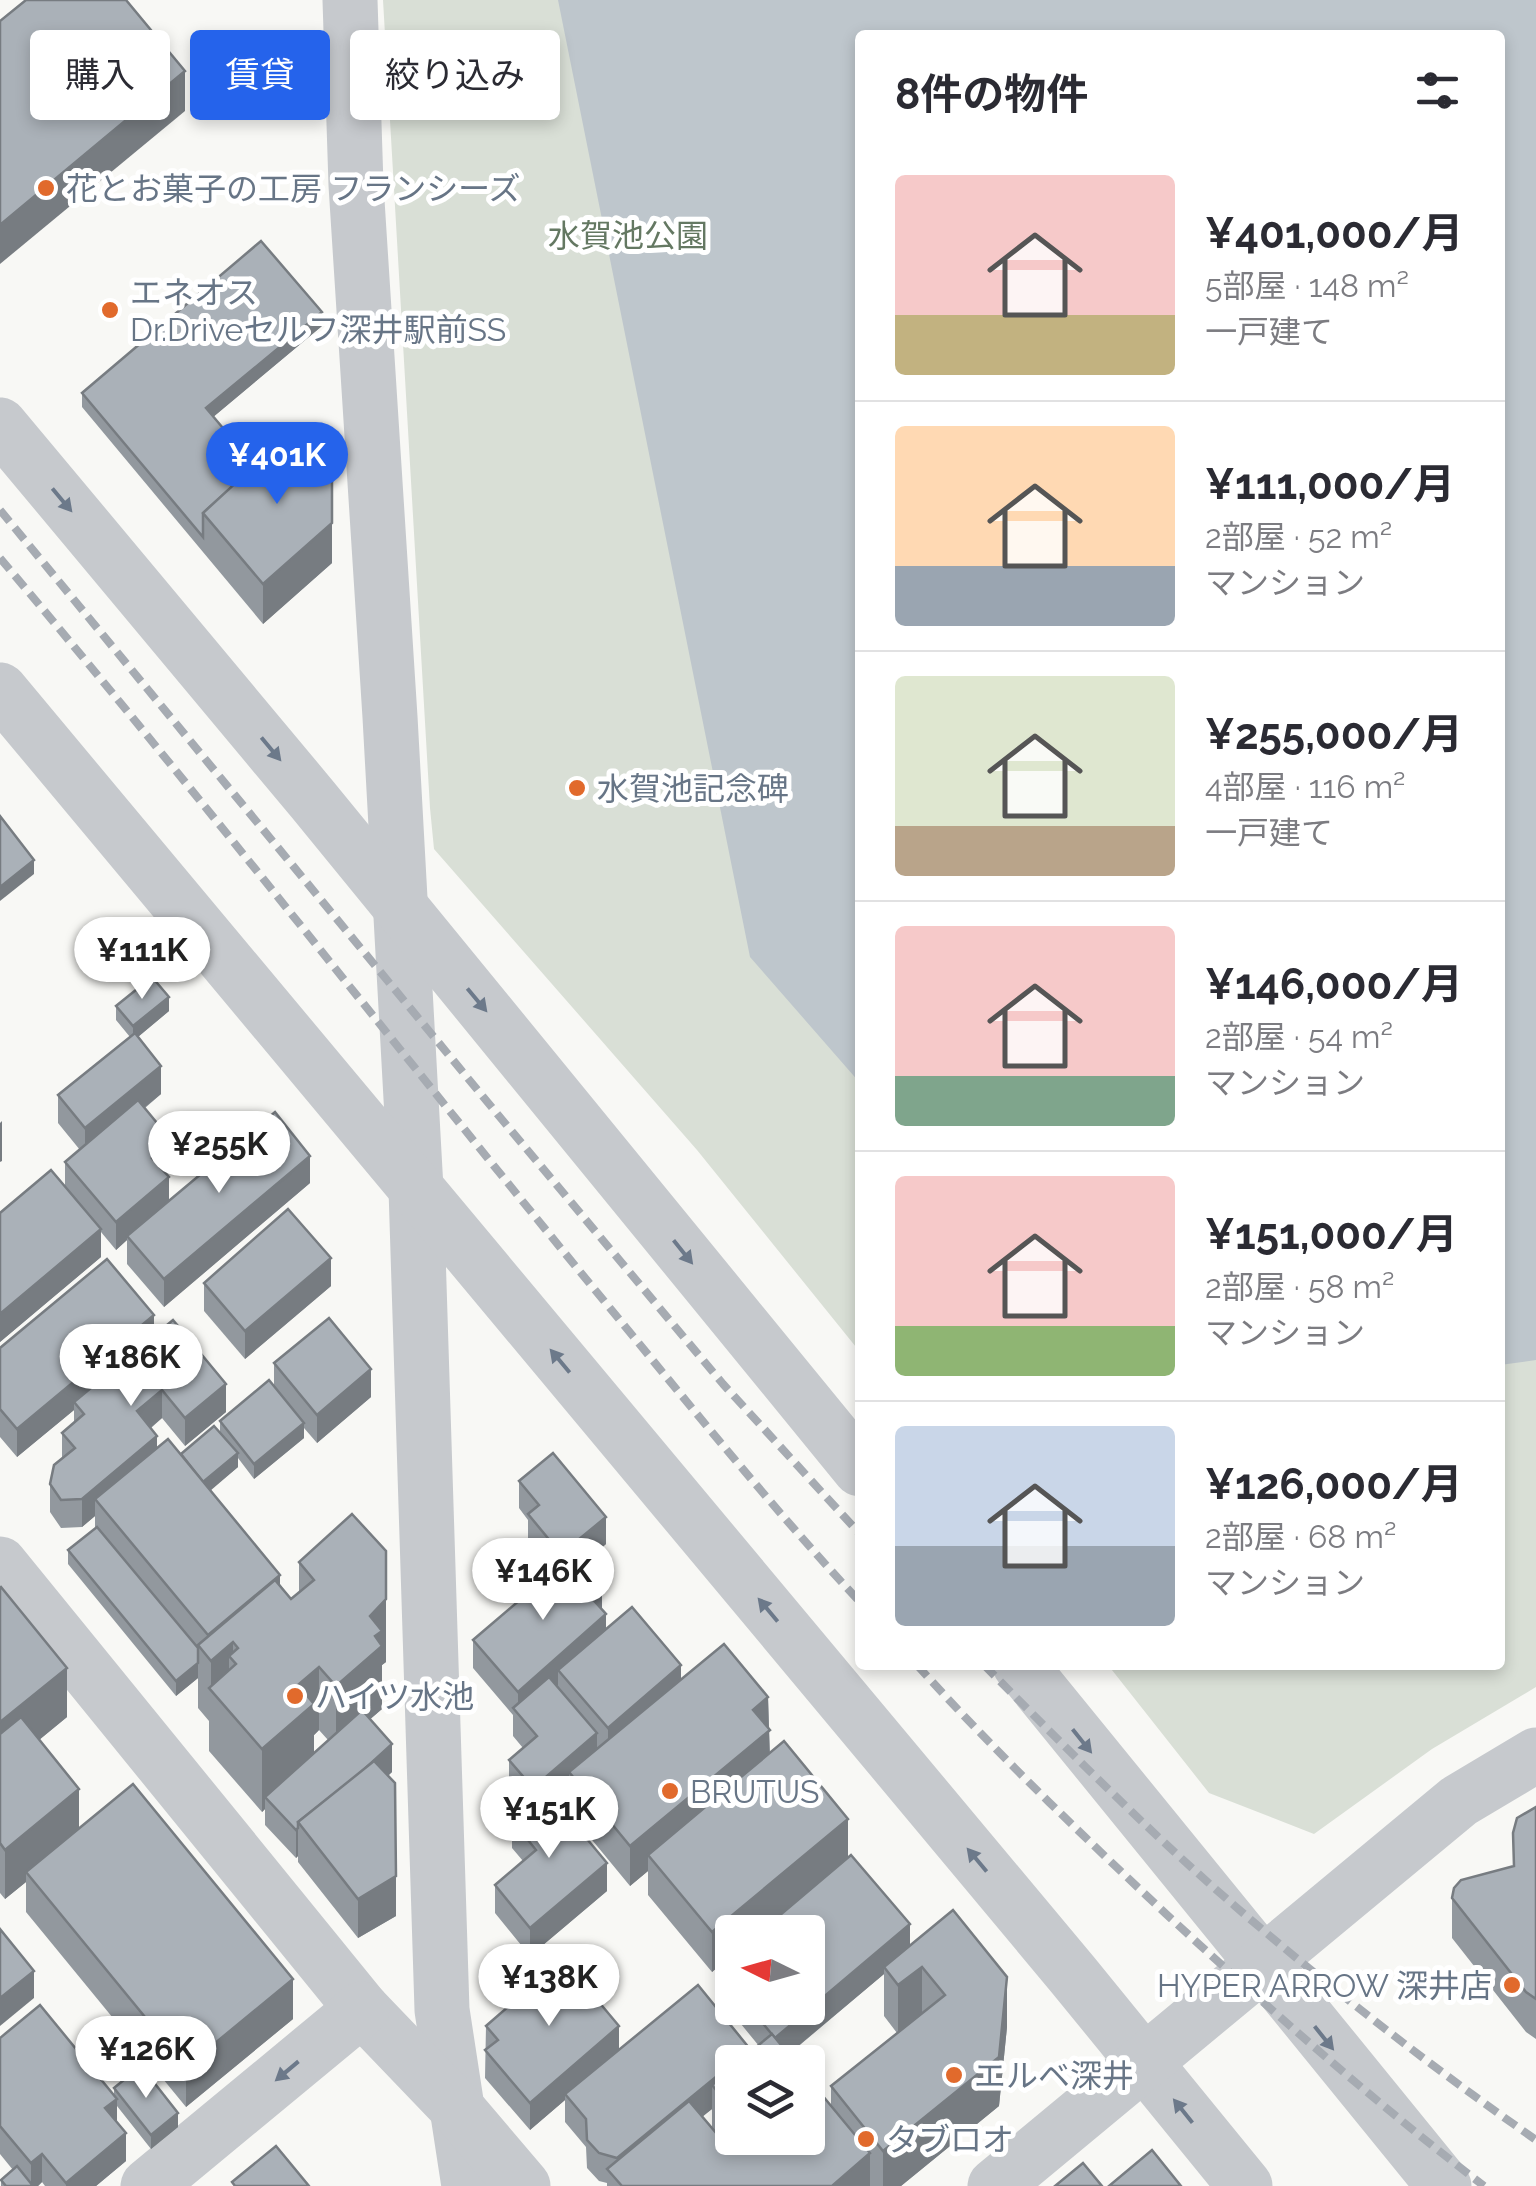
<!DOCTYPE html>
<html lang="ja">
<head>
<meta charset="utf-8">
<style>
  :root { --surface:#fff; --page:#f7f7f7; --text:#2b2b33; --muted:#7c7c81; --line:#e1e1e2; --accent:#2563eb }
  body { margin:0; font-family:Raleway,"Noto Sans JP",sans-serif; background:var(--page); color:var(--text); height:100vh; display:flex; flex-direction:column; font-size:38px; white-space:nowrap }
  * { box-sizing:border-box; margin:0 }
  p { font-size:32px; color:var(--muted) }
  .icon { flex:none; width:55px; height:55px; fill:none; stroke:currentColor; stroke-width:2; stroke-linecap:round; stroke-linejoin:round }
  .map { position:relative; flex:1; overflow:hidden }
  .details { position:absolute; left:855px; top:30px; width:650px; height:1640px; display:flex; flex-direction:column; background:var(--surface); border-radius:10px; box-shadow:0 5px 15px #0003 }
  .details>* { flex:none }
  .hud { position:absolute; left:30px; top:30px; width:675px; height:90px; display:flex; gap:20px }
  .needle { width:65px; rotate:275deg }
  .buttons { position:absolute; left:715px; top:1915px; display:grid; gap:20px }
  .buttons a { display:grid; place-items:center; width:110px; height:110px; border-radius:10px; background:var(--surface); box-shadow:0 5px 15px #0003; font-size:50px }
  .price { position:absolute; translate:-50% -85px; padding:0 22px; border-radius:35px; background:#fff; color:#222; font-size:32px; line-height:65px; filter:drop-shadow(0 2px 5px #0008) }
  .price::after { content:''; position:absolute; left:50%; top:60px; width:30px; height:22px; margin-left:-15px; background:inherit; clip-path:polygon(0 0,100% 0,50% 100%) }
  .price.current { background:var(--accent); color:#fff }
  ul { padding:0; list-style:none }
  li { display:flex; align-items:center; gap:30px; height:250px; padding:0 40px }
  li+li { border-top:2px solid var(--line) }
  li span { display:grid; place-items:center; flex:none; width:280px; height:200px; border-radius:10px; color:#555 }
  li>.icon { margin-inline-start:auto }
  span .icon { width:120px; height:120px; fill:#fffc; stroke-width:1 }
  li b { font-size:42px }
  h2 { display:flex; justify-content:space-between; align-items:center; height:120px; padding:0 40px; font-size:42px }
  .pill { padding:0 35px; border-radius:10px; background:var(--surface); box-shadow:0 5px 15px #0003; font-size:35px; line-height:90px }
  .pill.current { background:var(--accent); color:#fff }
  .map>svg:first-child { display:block }
</style>
</head>
<body>
<div class="map">
<svg width="1536" height="2186" viewBox="0 0 1536 2186">
  <rect width="100%" height="100%" fill="#f8f8f5"/>
  <!-- green -->
  <polygon fill="#d9dfd6" points="383,0 1536,0 1536,1687 1432,1749 1314,1834 1209,1793 1108,1665 1500,1665 1500,35 860,35 860,1352 697,1150 434,849 430,808"/>
  <!-- water -->
  <polygon fill="#bec6cc" points="558,0 1536,0 1536,1360 1500,1365 1500,35 860,35 860,1083 750,957"/>
  <g fill="none" stroke-linecap="round" stroke-linejoin="round">
    <!-- minor -->
    <g stroke="#c6c9cd" stroke-width="55">
      <polyline points="350,0 356,185 390,717 416,1189 442,2010 469,2186"/>
      <polyline points="0,425 313,800 860,1469"/>
      <polyline points="0,690 1073,1975 1245,2186"/>
      <polyline points="0,1564 362,2009 455,2106 523,2186"/>
      <polyline points="1020,1665 1444,2186"/>
      <polyline points="148,2186 362,2009"/>
      <polyline points="995,2186 1459,1801 1536,1755"/>
    </g>
    <!-- rail -->
    <g stroke="#a6abb2" stroke-width="8" stroke-dasharray="15 8" stroke-linecap="butt">
      <polyline points="0,510 499,1116 723,1384 860,1534"/>
      <path d="M0,558C200,795 390,1040 586,1279C676,1388 764,1499 860,1602"/>
      <path d="M917,1665C995,1752 1080,1833 1165,1913C1268,2008 1373,2101 1484,2186"/>
      <path d="M984,1665C1066,1748 1148,1831 1236,1907C1332,1990 1432,2067 1536,2140"/>
    </g>
  </g>
  <!-- wall -->
  <g fill="#92989e" fill-rule="evenodd">
    <polygon points="322,326 213,417 332,563 263,624 82,407 82,393"/>
    <polygon points="116,1006 169,1011 138,1037 161,1094 145,1108 172,1169 166,1174 169,1201 310,1183 164,1307 127,1264 127,1240 116,1250 101,1232 101,1257 0,1342 0,1213 65,1186 65,1162 80,1150 58,1123 58,1095 130,1037 116,1020"/>
    <polygon points="204,1283 331,1286 245,1359 204,1311"/>
    <path d="M154,1335L226,1412L185,1446L162,1418L151,1428L157,1448L181,1454L220,1432V1421L274,1387V1363L371,1397L317,1443L304,1428V1438L254,1479L238,1458V1467L210,1490L291,1599L299,1592V1562L386,1662L382,1665V1709L370,1719L392,1772L388,1776L396,1916L358,1938L298,1862V1856L296,1858L265,1825V1809L262,1812L209,1751V1721L198,1708V1678L176,1696L68,1564V1550L95,1529V1516L82,1527L61,1528L50,1512V1484L62,1459V1433L74,1423V1410L17,1457L0,1437V1348ZM319,1730L328,1740L314,1753V1735Z"/>
    <path d="M553,1453L606,1517V1544L585,1562L602,1581V1610L606,1614V1629L632,1607L681,1665V1680L724,1644L768,1697L770,1753L784,1741L848,1819V1857L851,1855L910,1924V1946L953,1910L1007,1977V2027L999,2106L901,2186H607V2183L599,2181L587,2168L586,2147L565,2122V2100L530,2130L485,2078L486,2026L569,1954L594,1984V1997L619,2026V2050L698,1985L750,2049V2053L759,2046L718,1996V1969L732,1956V2008H808V1932H760L803,1896L759,1932H732V1955L712,1972L648,1895V1871L630,1886L569,1812V1785L553,1799L607,1863V1891L530,1956L495,1913V1885L523,1861L512,1848V1820L526,1808L509,1788V1760L523,1748L513,1736V1715L473,1668V1640L552,1572L528,1542V1520L519,1508V1481ZM884,1974V2016L897,2033L831,2086V2106L808,2078V2138H732V2062H795L788,2055ZM712,2109V2127L702,2116Z"/>
    <polygon points="0,1588 67,1717 39,1740 79,1829 293,2019 186,2107 26,1912 26,1882 5,1899 0,1893"/>
    <polygon points="1536,1807 1536,2039 1526,2032 1452,1938 1452,1898 1513,1866"/>
    <polygon points="0,2038 114,2095 114,2088 178,2127 151,2149 117,2106 117,2122 126,2161 96,2186 45,2186 42,2182 38,2186 1,2186 1,2180 13,2170 0,2154"/>
  </g>
  <!-- shaded-wall -->
  <g fill="#777c81">
    <polygon points="185,71 185,111 0,264 0,225"/>
    <polygon points="322,312 322,326 206,423 206,408"/>
    <polygon points="332,523 332,563 263,624 263,584"/>
    <polygon points="34,860 34,874 0,901 0,887"/>
    <polygon points="169,997 169,1011 133,1041 133,1026"/>
    <polygon points="161,1066 161,1094 85,1156 85,1128"/>
    <polygon points="2,1121 2,1161 0,1162 0,1123"/>
    <polygon points="172,1141 172,1169 152,1186 152,1158"/>
    <polygon points="310,1156 310,1183 164,1307 164,1279"/>
    <polygon points="169,1177 169,1205 127,1236 127,1240 116,1250 116,1222"/>
    <polygon points="101,1229 101,1257 0,1342 0,1314"/>
    <polygon points="331,1258 331,1286 245,1359 245,1331"/>
    <polygon points="154,1315 154,1343 74,1402 74,1410 17,1457 17,1429"/>
    <polygon points="371,1369 371,1397 317,1443 317,1415"/>
    <polygon points="226,1384 226,1412 185,1446 185,1418"/>
    <polygon points="162,1390 162,1418 137,1439 137,1411"/>
    <polygon points="304,1423 304,1438 254,1479 254,1464"/>
    <polygon points="157,1436 157,1463 95,1499 95,1516 82,1527 82,1499"/>
    <polygon points="238,1453 238,1467 203,1497 203,1482"/>
    <polygon points="606,1517 606,1544 561,1582 561,1554"/>
    <polygon points="386,1551 386,1662 382,1665 382,1709 336,1749 336,1686 370,1616"/>
    <polygon points="280,1575 280,1615 233,1642 233,1661 229,1657 229,1709 211,1691 211,1661 208,1635"/>
    <polygon points="602,1581 602,1609 588,1594"/>
    <polygon points="606,1614 606,1642 558,1670 558,1685 521,1717 518,1714 518,1692"/>
    <polygon points="198,1663 198,1678 176,1696 176,1681"/>
    <polygon points="681,1665 681,1693 608,1756 608,1728"/>
    <polygon points="319,1667 319,1730 314,1735 314,1766 265,1797 265,1809 262,1812 262,1749 298,1685"/>
    <polygon points="67,1668 67,1717 0,1772 0,1722"/>
    <polygon points="768,1697 770,1770 648,1855 648,1871 630,1886 630,1846 753,1710"/>
    <polygon points="597,1733 597,1761 569,1772 569,1785 533,1816 533,1788"/>
    <polygon points="392,1744 392,1772 314,1842 301,1826"/>
    <polygon points="79,1789 79,1839 26,1872 26,1882 5,1899 5,1850"/>
    <polygon points="848,1819 848,1858 759,1932 732,1932 732,1955 712,1972 712,1932"/>
    <polygon points="298,1828 298,1856 296,1858 296,1830"/>
    <polygon points="607,1863 607,1891 530,1956 530,1928"/>
    <polygon points="396,1876 396,1916 358,1938 358,1899"/>
    <polygon points="910,1924 910,1952 884,1967 884,1974 779,2062 775,2038"/>
    <polygon points="922,1967 922,2016 898,2035 898,1985"/>
    <polygon points="34,1971 34,1998 0,2026 0,1998"/>
    <polygon points="1007,1977 1007,2027 999,2106 901,2186 883,2186 883,2151"/>
    <polygon points="293,1979 293,2019 186,2107 186,2067"/>
    <polygon points="619,2026 619,2054 565,2094 565,2100 530,2130 530,2103"/>
    <polygon points="732,2064 732,2092 712,2085 712,2109 620,2184 617,2181 617,2158"/>
    <polygon points="117,2099 117,2127 105,2108"/>
    <polygon points="178,2113 178,2127 151,2149 151,2135"/>
    <polygon points="126,2133 126,2161 96,2186 66,2186 66,2183"/>
    <polygon points="870,2153 870,2186 832,2186"/>
    <polygon points="42,2154 42,2182 38,2186 31,2186 31,2163"/>
  </g>
  <!-- building -->
  <g fill="#aab1b8" stroke="#777c81" stroke-width="2.5">
    <polygon points="26,0 126,0 185,71 0,225 0,21"/>
    <polygon points="261,241 322,312 206,408 255,466 203,513 203,537 82,393"/>
    <polygon points="332,445 332,523 263,584 203,513 276,446"/>
    <polygon points="0,816 34,860 0,887"/>
    <polygon points="152,977 169,997 133,1026 116,1006"/>
    <polygon points="135,1033 161,1066 85,1128 58,1095"/>
    <polygon points="138,1100 172,1141 152,1158 169,1177 116,1222 65,1162"/>
    <polygon points="275,1112 310,1156 164,1279 127,1236"/>
    <polygon points="51,1170 101,1229 0,1314 0,1213"/>
    <polygon points="288,1209 331,1258 245,1331 204,1283"/>
    <polygon points="107,1259 154,1315 17,1429 0,1409 0,1348"/>
    <polygon points="329,1318 371,1369 317,1415 274,1363"/>
    <polygon points="173,1320 226,1384 185,1418 162,1390 137,1411 157,1436 82,1499 61,1500 50,1484 54,1465 75,1448 62,1433 84,1414 74,1402"/>
    <polygon points="269,1380 304,1423 254,1464 220,1421"/>
    <polygon points="214,1426 238,1453 203,1482 181,1454"/>
    <polygon points="168,1439 280,1575 208,1635 95,1499"/>
    <polygon points="553,1453 606,1517 561,1554 528,1514 539,1505 519,1481"/>
    <polygon points="352,1514 386,1551 386,1599 370,1616 382,1631 375,1636 382,1646 336,1686 319,1667 298,1685 314,1704 262,1749 209,1688 236,1664 229,1656 238,1648 233,1642 211,1661 198,1645 275,1580 291,1599 314,1580 299,1562"/>
    <polygon points="97,1527 198,1648 198,1663 176,1681 68,1550"/>
    <polygon points="576,1552 602,1581 588,1594 606,1614 518,1692 473,1640"/>
    <polygon points="1,1587 67,1668 0,1722 0,1588"/>
    <polygon points="632,1607 681,1665 608,1728 558,1670"/>
    <polygon points="724,1644 768,1697 753,1710 770,1730 630,1846 569,1772"/>
    <polygon points="549,1677 597,1733 533,1788 509,1760 537,1736 513,1708"/>
    <polygon points="362,1710 392,1744 358,1775 298,1822 298,1828 296,1830 265,1797"/>
    <polygon points="21,1717 79,1789 5,1850 0,1843 0,1734"/>
    <polygon points="784,1741 848,1819 712,1932 648,1855"/>
    <polygon points="374,1761 395,1783 396,1876 358,1899 298,1822"/>
    <polygon points="133,1784 293,1979 186,2067 26,1872"/>
    <polygon points="547,1791 607,1863 530,1928 495,1885 536,1850 512,1820"/>
    <polygon points="1536,1807 1536,1999 1526,1992 1452,1898 1454,1888 1461,1880 1514,1866 1513,1833 1517,1818"/>
    <polygon points="851,1855 910,1924 775,2038 750,2008 808,2008 808,1932 760,1932"/>
    <polygon points="953,1910 1007,1977 999,2057 883,2151 831,2086 945,1995 922,1967 898,1985 884,1967"/>
    <polygon points="0,1929 34,1971 0,1998"/>
    <polygon points="569,1954 594,1984 588,1989 619,2026 530,2103 485,2050 498,2040 486,2026"/>
    <polygon points="732,1956 732,1986 718,1969"/>
    <polygon points="698,1985 750,2049 617,2158 599,2153 587,2140 586,2119 565,2094"/>
    <polygon points="40,2005 117,2099 105,2108 126,2133 66,2183 42,2154 31,2163 0,2126 0,2038"/>
    <polygon points="772,2034 795,2062 738,2062"/>
    <polygon points="141,2066 178,2113 151,2135 114,2088"/>
    <polygon points="732,2068 732,2110 712,2085"/>
    <polygon points="808,2078 870,2153 832,2186 622,2186 607,2169 689,2101 717,2134 732,2122 732,2138 808,2138"/>
    <polygon points="276,2146 309,2186 235,2186 232,2182"/>
    <polygon points="1152,2150 1181,2186 1109,2186"/>
    <polygon points="1083,2163 1102,2186 1055,2186"/>
    <polygon points="17,2166 33,2186 6,2186 1,2180"/>
  </g>
  <!-- one-way arrows -->
  <defs><path id="oneway-solid" d="M-6-.8H1V-3.2L6.5 0L1 3.2V.8H-6Z" transform="scale(2.5)"/></defs>
  <g fill="#6c798a">
    <use href="#oneway-solid" transform="translate(62 500) rotate(50)"/>
    <use href="#oneway-solid" transform="translate(271 749) rotate(50)"/>
    <use href="#oneway-solid" transform="translate(477 1000) rotate(50)"/>
    <use href="#oneway-solid" transform="translate(683 1252) rotate(51)"/>
    <use href="#oneway-solid" transform="translate(560 1361) rotate(-130)"/>
    <use href="#oneway-solid" transform="translate(768 1610) rotate(-130)"/>
    <use href="#oneway-solid" transform="translate(1082 1741) rotate(51)"/>
    <use href="#oneway-solid" transform="translate(977 1860) rotate(-130)"/>
    <use href="#oneway-solid" transform="translate(1324 2038) rotate(51)"/>
    <use href="#oneway-solid" transform="translate(287 2071) rotate(140)"/>
    <use href="#oneway-solid" transform="translate(1183 2111) rotate(-129)"/>
  </g>
  <!-- markers -->
  <g fill="#e16a2c" stroke="#fff" stroke-width="4">
    <circle cx="46" cy="188" r="10"/>
    <circle cx="110" cy="310" r="10"/>
    <circle cx="577" cy="788" r="10"/>
    <circle cx="295" cy="1696" r="10"/>
    <circle cx="670" cy="1791" r="10"/>
    <circle cx="1512" cy="1985" r="10"/>
    <circle cx="954" cy="2075" r="10"/>
    <circle cx="866" cy="2139" r="10"/>
  </g>
  <g text-anchor="middle" dominant-baseline="central" stroke-width="10" stroke-linejoin="round" paint-order="stroke">
    <!-- poi labels -->
    <g font-size="32" fill="#677586" stroke="#fff" text-anchor="start">
      <text x="66" y="188">花とお菓子の工房 フランシーズ</text>
      <text x="130" y="292">エネオス<tspan x="130" dy="37">Dr.Driveセルフ深井駅前SS</tspan></text>
      <text x="597" y="788">水賀池記念碑</text>
      <text x="315" y="1696">ハイツ水池</text>
      <text x="690" y="1791">BRUTUS</text>
      <text x="1492" y="1985" text-anchor="end">HYPER ARROW 深井店</text>
      <text x="974" y="2075">エルベ深井</text>
      <text x="886" y="2139">タブロオ</text>
    </g>
    <!-- park labels -->
    <g font-size="32" fill="#647862" stroke="#fff">
      <text x="628" y="235">水賀池公園</text>
    </g>
  </g>
</svg>
<div class="buttons">
<a><svg class="needle" viewBox="-14 -14 28 28"><path d="M0-13l5 13h-10z" fill="#e53935"/><path d="M0 13l5-13h-10z" fill="#7c7c81"/></svg></a>
<a><svg class="icon" aria-label="layers" viewBox="0 0 24 24"><path d="M12 4l9 5-9 5-9-5zM3 14l9 5 9-5"/></svg></a>
</div>
<b class="price current" style="left:277px;top:507px">¥401K</b>
<b class="price" style="left:142px;top:1002px">¥111K</b>
<b class="price" style="left:219px;top:1196px">¥255K</b>
<b class="price" style="left:131px;top:1409px">¥186K</b>
<b class="price" style="left:543px;top:1623px">¥146K</b>
<b class="price" style="left:549px;top:1861px">¥151K</b>
<b class="price" style="left:549px;top:2029px">¥138K</b>
<b class="price" style="left:146px;top:2101px">¥126K</b>
<div class="hud">
<a class="pill">購入</a>
<a class="pill current">賃貸</a>
<a class="pill">絞り込み</a>
</div>
<section class="details">
<h2>8件の物件<svg class="icon" aria-label="filters" viewBox="0 0 24 24"><path d="M4 7h16M4 17h16"/><circle cx="9" cy="7" r="2"/><circle cx="15" cy="17" r="2"/></svg></h2>
<ul>
<li><span style="background:linear-gradient(#f6c9c9 70%,#c2b280 0)"><svg class="icon" aria-label="home" viewBox="0 0 24 24"><path d="M3 11l9-7 9 7M6 9v11h12V9"/></svg></span><div><b>¥401,000/月</b><p>5部屋 · 148 m²</p><p>一戸建て</p></div></li>
<li><span style="background:linear-gradient(#ffd9b3 70%,#9aa5b1 0)"><svg class="icon" aria-label="home" viewBox="0 0 24 24"><path d="M3 11l9-7 9 7M6 9v11h12V9"/></svg></span><div><b>¥111,000/月</b><p>2部屋 · 52 m²</p><p>マンション</p></div></li>
<li><span style="background:linear-gradient(#dfe7d0 75%,#b9a48a 0)"><svg class="icon" aria-label="home" viewBox="0 0 24 24"><path d="M3 11l9-7 9 7M6 9v11h12V9"/></svg></span><div><b>¥255,000/月</b><p>4部屋 · 116 m²</p><p>一戸建て</p></div></li>
<li><span style="background:linear-gradient(#f6c9c9 75%,#7fa58c 0)"><svg class="icon" aria-label="home" viewBox="0 0 24 24"><path d="M3 11l9-7 9 7M6 9v11h12V9"/></svg></span><div><b>¥146,000/月</b><p>2部屋 · 54 m²</p><p>マンション</p></div></li>
<li><span style="background:linear-gradient(#f6c9c9 75%,#8fb573 0)"><svg class="icon" aria-label="home" viewBox="0 0 24 24"><path d="M3 11l9-7 9 7M6 9v11h12V9"/></svg></span><div><b>¥151,000/月</b><p>2部屋 · 58 m²</p><p>マンション</p></div></li>
<li><span style="background:linear-gradient(#c9d6e8 60%,#9aa5b1 0)"><svg class="icon" aria-label="home" viewBox="0 0 24 24"><path d="M3 11l9-7 9 7M6 9v11h12V9"/></svg></span><div><b>¥126,000/月</b><p>2部屋 · 68 m²</p><p>マンション</p></div></li>
</ul>
</section>
</div>
</body>
</html>
